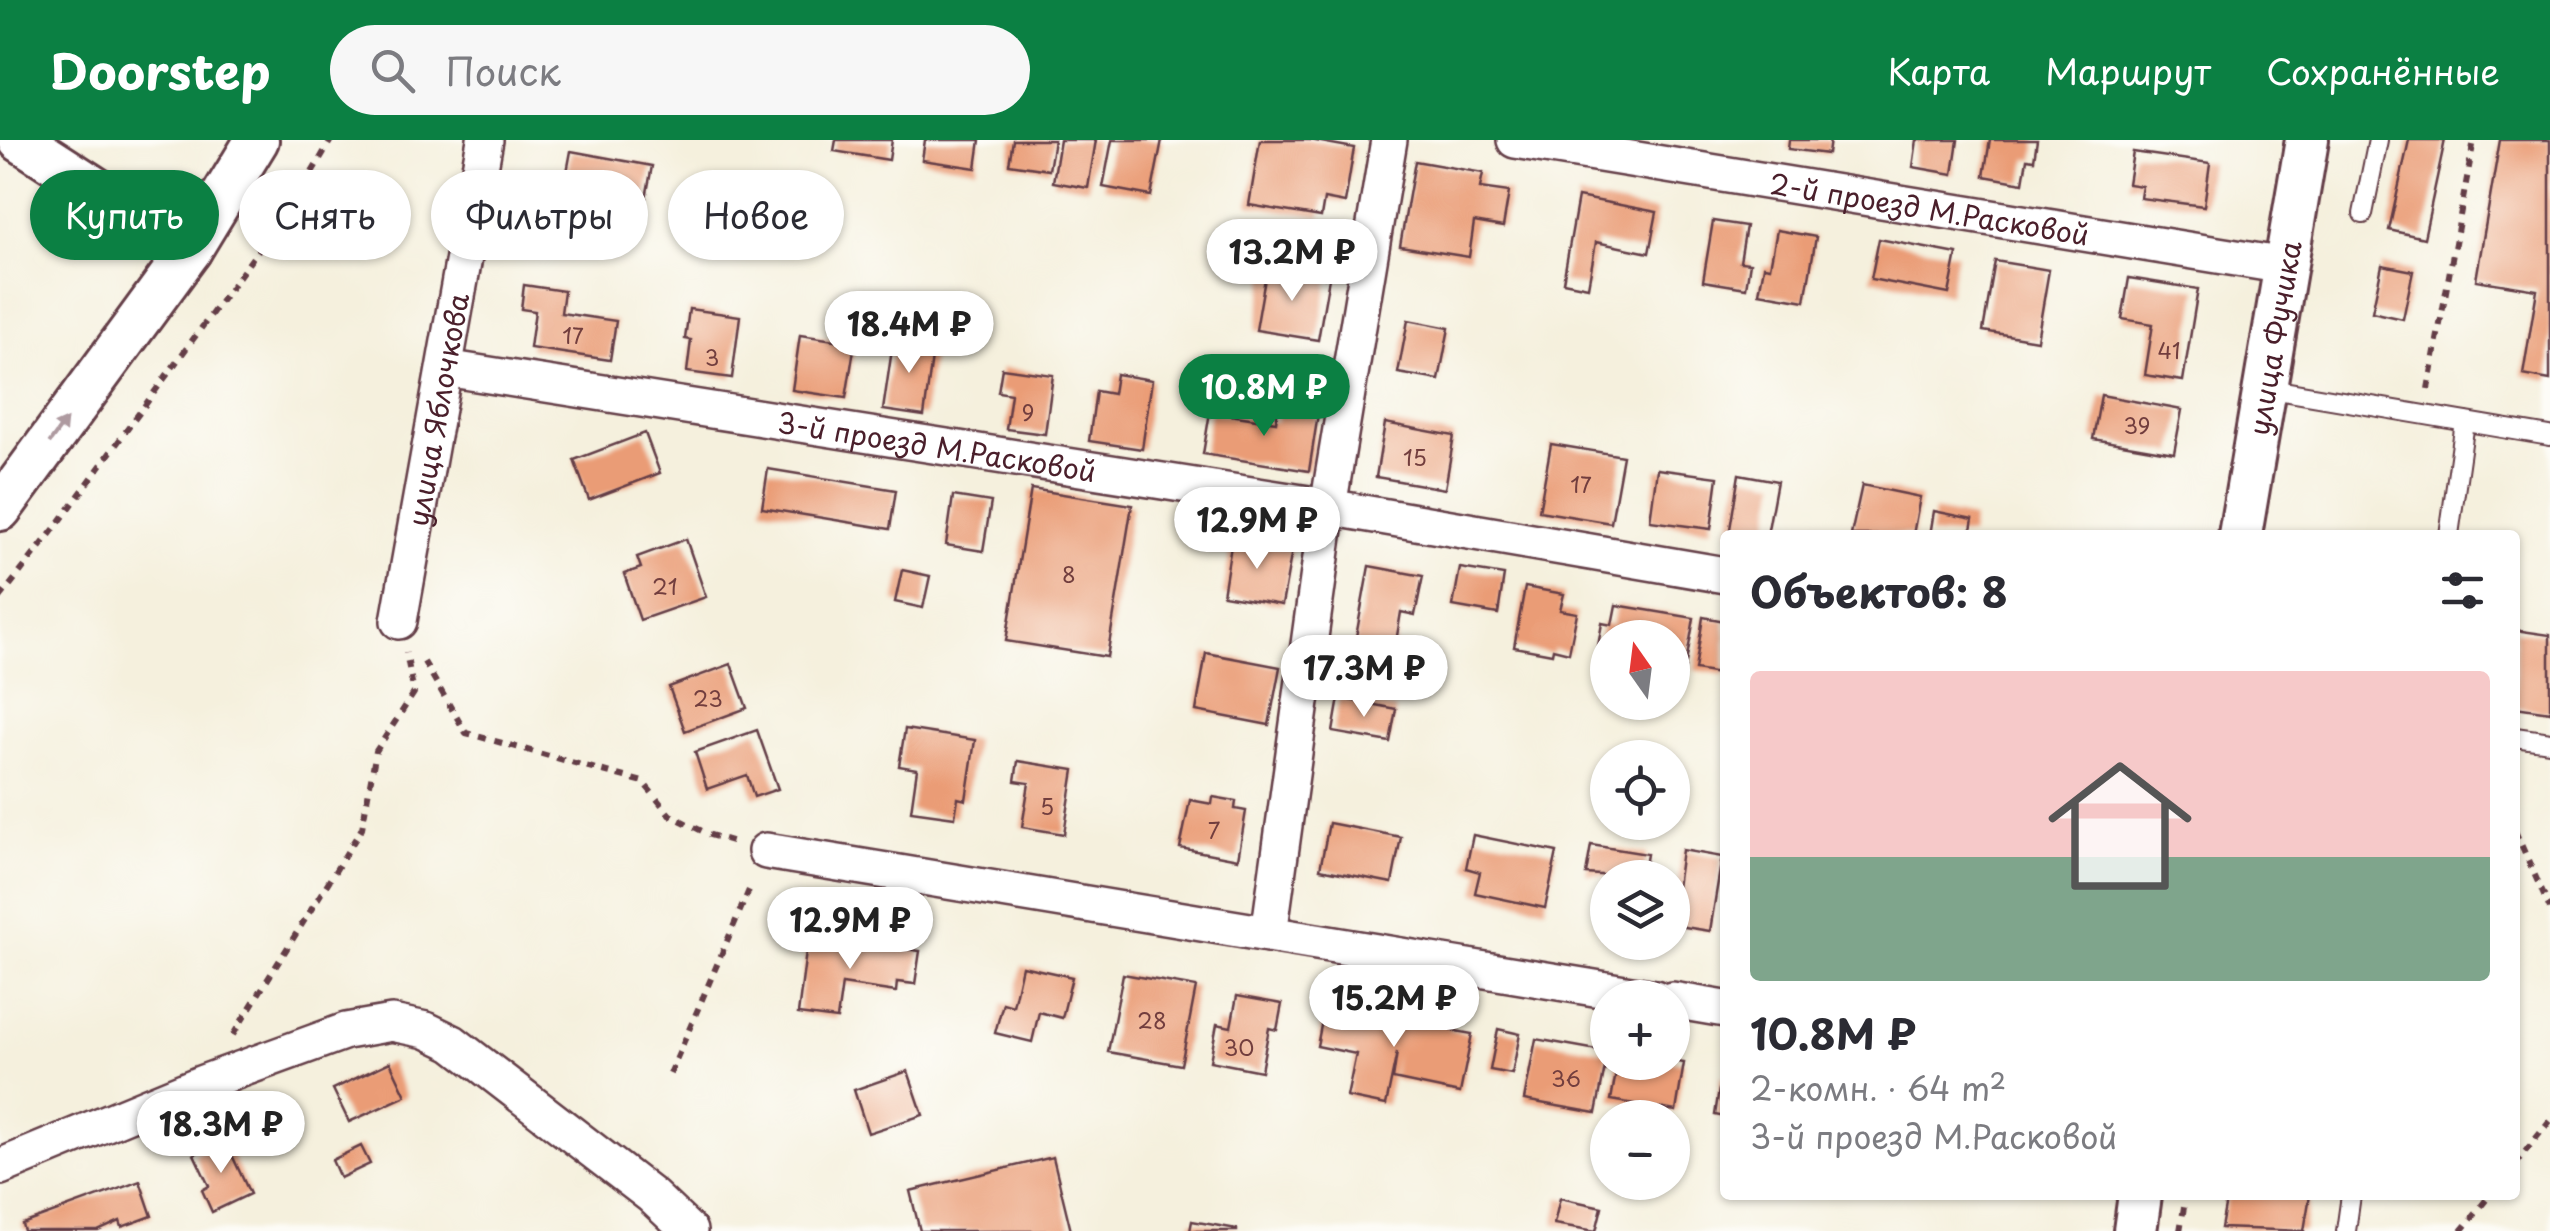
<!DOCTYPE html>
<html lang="ru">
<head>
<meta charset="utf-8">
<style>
  :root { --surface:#fff; --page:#f7f7f7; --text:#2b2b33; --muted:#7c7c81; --line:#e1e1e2; --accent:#0b8043 }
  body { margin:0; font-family:"Playpen Sans",sans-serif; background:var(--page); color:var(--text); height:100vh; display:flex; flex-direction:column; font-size:38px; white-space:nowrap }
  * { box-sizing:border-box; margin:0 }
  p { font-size:32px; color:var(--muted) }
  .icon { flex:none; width:55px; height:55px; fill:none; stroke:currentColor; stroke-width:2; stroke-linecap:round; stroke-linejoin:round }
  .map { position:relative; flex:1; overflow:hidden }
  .side { position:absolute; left:1720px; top:390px; width:800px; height:670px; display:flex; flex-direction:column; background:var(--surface); border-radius:10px; box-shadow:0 2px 8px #0004 }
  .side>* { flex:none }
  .top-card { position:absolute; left:30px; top:30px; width:950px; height:90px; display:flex; gap:20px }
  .needle { width:65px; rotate:346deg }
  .controls { position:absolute; left:1590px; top:480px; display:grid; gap:20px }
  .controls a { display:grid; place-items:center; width:100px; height:100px; border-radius:50%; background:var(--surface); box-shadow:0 2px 8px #0004; font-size:50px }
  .price { position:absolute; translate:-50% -85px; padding:0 22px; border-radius:35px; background:#fff; color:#222; font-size:32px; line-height:65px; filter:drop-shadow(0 2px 5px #0008) }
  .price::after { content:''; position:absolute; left:50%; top:60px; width:30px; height:22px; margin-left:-15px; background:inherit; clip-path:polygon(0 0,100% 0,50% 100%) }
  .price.active { background:var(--accent); color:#fff }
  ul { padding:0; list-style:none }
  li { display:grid; align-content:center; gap:20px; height:530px; padding:0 30px }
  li+li { border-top:2px solid var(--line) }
  li span { display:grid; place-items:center; height:310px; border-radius:10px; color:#555 }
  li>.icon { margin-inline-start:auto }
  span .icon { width:180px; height:180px; fill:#fffc; stroke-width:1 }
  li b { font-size:42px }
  h2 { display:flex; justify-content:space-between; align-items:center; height:120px; padding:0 30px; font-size:42px }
  .chip { padding:0 35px; border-radius:45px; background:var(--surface); box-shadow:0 2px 8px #0004; font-size:35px; line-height:90px }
  .chip.active { background:var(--accent); color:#fff }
  header { display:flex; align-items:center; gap:60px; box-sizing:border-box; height:140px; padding:0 50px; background:var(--accent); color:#fff }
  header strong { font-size:48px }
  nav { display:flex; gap:55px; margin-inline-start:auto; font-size:35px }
  .search { width:700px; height:90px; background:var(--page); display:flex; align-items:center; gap:25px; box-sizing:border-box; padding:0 35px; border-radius:55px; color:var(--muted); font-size:38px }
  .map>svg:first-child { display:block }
</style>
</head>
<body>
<header>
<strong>Doorstep</strong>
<div class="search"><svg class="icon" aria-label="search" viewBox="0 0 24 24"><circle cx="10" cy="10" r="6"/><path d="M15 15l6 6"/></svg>Поиск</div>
<nav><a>Карта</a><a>Маршрут</a><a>Сохранённые</a></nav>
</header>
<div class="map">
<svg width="2550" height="1091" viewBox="0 0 2550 1091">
  <rect width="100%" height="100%" fill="#fdfcf7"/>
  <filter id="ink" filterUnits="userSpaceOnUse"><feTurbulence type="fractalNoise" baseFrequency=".01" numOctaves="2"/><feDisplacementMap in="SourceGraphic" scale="20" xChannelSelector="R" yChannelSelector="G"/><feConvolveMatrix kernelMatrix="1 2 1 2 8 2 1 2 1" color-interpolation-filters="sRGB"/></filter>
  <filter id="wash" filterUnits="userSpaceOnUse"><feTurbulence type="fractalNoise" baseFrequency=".0048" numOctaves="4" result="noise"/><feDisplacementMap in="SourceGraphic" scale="40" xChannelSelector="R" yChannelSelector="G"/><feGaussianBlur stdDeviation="2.25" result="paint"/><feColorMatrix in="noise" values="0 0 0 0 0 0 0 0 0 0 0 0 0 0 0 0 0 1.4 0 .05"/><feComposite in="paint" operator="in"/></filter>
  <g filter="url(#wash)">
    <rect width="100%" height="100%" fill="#f5f0dd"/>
    <g id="blocks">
      <!-- building -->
      <g fill="#ea9c76">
        <polygon points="836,0 892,0 889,20 834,11"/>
        <polygon points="925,0 980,0 976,28 922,20"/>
        <polygon points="1013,0 1054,0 1049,30 1009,24"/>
        <polygon points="1060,0 1096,0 1088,48 1053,42"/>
        <polygon points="1112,0 1162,0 1151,56 1103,47"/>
        <polygon points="1260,0 1310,0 1354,8 1345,63 1324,59 1321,77 1249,65"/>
        <polygon points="1789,0 1830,0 1828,14 1788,9"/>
        <polygon points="1917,0 1958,0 1953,34 1913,27"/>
        <polygon points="1990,0 2037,0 2034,20 2027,19 2023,43 1984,36"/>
        <polygon points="2409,0 2445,0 2424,98 2389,90"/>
        <polygon points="2500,0 2550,0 2550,240 2523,235 2537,150 2476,140"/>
        <polygon points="571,11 652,26 640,90 559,75"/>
        <polygon points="2133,12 2210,23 2204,66 2140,58 2142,46 2128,44"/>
        <polygon points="1415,21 1483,33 1480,48 1509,52 1503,87 1474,82 1469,117 1400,106"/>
        <polygon points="1578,57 1657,72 1649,113 1596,102 1588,147 1563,142"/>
        <polygon points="1713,81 1746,86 1740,122 1750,123 1746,148 1703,141"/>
        <polygon points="1777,90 1816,97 1805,161 1759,153 1764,126 1770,127"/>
        <polygon points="1879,99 1957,114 1949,154 1871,139"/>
        <polygon points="1995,121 2049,130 2037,200 1983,191"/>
        <polygon points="2382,125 2413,131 2403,179 2372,172"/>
        <polygon points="1267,127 1329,138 1318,200 1256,190"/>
        <polygon points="2129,138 2198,149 2183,241 2145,235 2153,184 2122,179"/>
        <polygon points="524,145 564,151 561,173 616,181 610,220 530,208 535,171 521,169"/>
        <polygon points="689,169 740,176 732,238 687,232 691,200 685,199"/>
        <polygon points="1408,180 1449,188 1439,240 1398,233"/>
        <polygon points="800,195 855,203 846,258 792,250"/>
        <polygon points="894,196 934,202 924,276 883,270"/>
        <polygon points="1002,228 1053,235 1045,294 1006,289 1011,254 998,252"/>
        <polygon points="1116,234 1152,240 1142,309 1089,301 1096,251 1113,254"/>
        <polygon points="2101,255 2182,270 2174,313 2093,299"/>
        <polygon points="1278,268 1318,274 1309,331 1203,314 1210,272 1276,282"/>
        <polygon points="1385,283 1454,296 1445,349 1376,337"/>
        <polygon points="645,293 660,333 589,360 574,320"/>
        <polygon points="1551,304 1623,316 1611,383 1539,371"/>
        <polygon points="768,329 896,350 890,389 762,368"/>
        <polygon points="1657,329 1718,337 1711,389 1650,381"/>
        <polygon points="1739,334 1777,341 1767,395 1729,395"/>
        <polygon points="1862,345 1920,357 1913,395 1851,395"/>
        <polygon points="1031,349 1132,365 1107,517 1006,501"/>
        <polygon points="953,356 991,362 983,411 946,405"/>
        <polygon points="1934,371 1973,379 1970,395 1930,395"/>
        <polygon points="686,399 706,457 640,480 624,434 641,428 637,417"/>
        <polygon points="1232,399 1292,410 1282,465 1223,455"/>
        <polygon points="1369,426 1423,436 1415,475 1401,472 1393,520 1353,513"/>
        <polygon points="1460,428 1504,435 1498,474 1453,466"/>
        <polygon points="902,430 930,436 923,468 895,462"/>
        <polygon points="1525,447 1564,454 1560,470 1577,473 1569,513 1553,509 1552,514 1514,507"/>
        <polygon points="1616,465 1694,478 1684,534 1672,532 1672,498 1608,498 1608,520 1596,518 1602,483 1612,485"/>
        <polygon points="1703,477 1725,481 1725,535 1695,530"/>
        <polygon points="2515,490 2550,495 2550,572 2515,567"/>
        <polygon points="1206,513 1280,527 1269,585 1196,571"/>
        <polygon points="731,524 747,568 685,591 669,547"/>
        <polygon points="1339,558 1396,569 1390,602 1333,592"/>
        <polygon points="905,589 975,600 966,660 958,658 955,677 911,671 917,629 899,626"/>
        <polygon points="757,590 778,649 754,657 747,635 707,649 695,612"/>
        <polygon points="1018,621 1074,630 1064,694 1022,687 1029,643 1015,641"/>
        <polygon points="1213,657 1236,661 1235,669 1246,671 1238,719 1180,708 1190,660 1212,664"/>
        <polygon points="1329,683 1401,697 1392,743 1320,729"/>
        <polygon points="1473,695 1557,712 1545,768 1475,753 1480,732 1466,728"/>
        <polygon points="1591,705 1647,714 1643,738 1586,734"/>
        <polygon points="1682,710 1722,717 1710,791 1672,785"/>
        <polygon points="808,796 920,811 915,844 897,842 896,852 842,844 837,879 798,874"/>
        <polygon points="1022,826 1072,837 1062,878 1039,872 1032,902 995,893 1003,863 1013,866"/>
        <polygon points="1123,834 1196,847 1181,925 1108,912"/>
        <polygon points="1327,855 1368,864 1365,876 1404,885 1407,872 1451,881 1450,890 1472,894 1460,953 1393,939 1397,912 1386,965 1347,957 1356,914 1317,906"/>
        <polygon points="1237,856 1282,864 1277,890 1269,888 1261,931 1210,921 1217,884 1231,887"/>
        <polygon points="1498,889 1520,894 1512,934 1490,930"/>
        <polygon points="1536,899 1608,912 1596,973 1524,960"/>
        <polygon points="1672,921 1684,923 1676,971 1611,960 1618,922"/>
        <polygon points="390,922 406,956 349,982 333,949"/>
        <polygon points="908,931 923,975 868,993 854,950"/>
        <polygon points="1721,936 1725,937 1725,977 1715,975"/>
        <polygon points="225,1000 250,1054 212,1072 202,1050 209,1046 194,1014"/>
        <polygon points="361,1006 370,1024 340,1038 332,1020"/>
        <polygon points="1053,1017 1071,1091 920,1091 910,1051"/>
        <polygon points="140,1041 152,1076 122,1087 120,1081 98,1091 24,1091 22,1084"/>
        <polygon points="2227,1055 2310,1055 2304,1091 2221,1088"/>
        <polygon points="1560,1058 1602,1067 1596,1091 1554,1084"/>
        <polygon points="1192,1081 1237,1089 1237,1091 1190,1091"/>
      </g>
    </g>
  </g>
  <g filter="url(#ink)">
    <use href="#blocks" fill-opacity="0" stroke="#643e46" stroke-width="2.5"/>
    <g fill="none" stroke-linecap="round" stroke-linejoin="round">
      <!-- service casing -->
      <g stroke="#643e46" stroke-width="22">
        <g id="service">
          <polyline points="2363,74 2378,0"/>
          <polyline points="2265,248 2550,296"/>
          <polyline points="2449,395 2465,282"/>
          <polyline points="2515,597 2550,602"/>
          <polyline points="2346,1091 2351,1055"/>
        </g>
      </g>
      <!-- minor casing -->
      <g stroke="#643e46" stroke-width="40">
        <g id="minor">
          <path id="s1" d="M1515,0L2285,126"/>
          <path id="s2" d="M445,228L1328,367L1725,435"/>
          <path id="s3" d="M399,481L485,0"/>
          <polyline points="766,711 1655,858"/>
          <polyline points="1269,794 1328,367 1389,0"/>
          <polyline points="1672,860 1725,869"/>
          <polyline points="0,1027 203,943 346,891 392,883 426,890 453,903 652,1056 689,1091"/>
        </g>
      </g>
      <!-- tertiary casing -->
      <g stroke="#643e46" stroke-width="48">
        <g id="tertiary">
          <polyline points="20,0 190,110"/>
          <polyline points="0,369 190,110 257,0"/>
          <path id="s4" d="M2240,395L2307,0"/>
          <polyline points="2135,1091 2140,1055"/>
        </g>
      </g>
      <!-- path -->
      <g stroke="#643e46" stroke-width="6" stroke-dasharray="8 8" stroke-linecap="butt">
        <polyline points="2428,249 2474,0"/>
        <polyline points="0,458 58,384 300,53 331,0"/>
        <polyline points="424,522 466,593 643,642 670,675 710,695 735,702"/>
        <polyline points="2515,691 2550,769"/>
        <polyline points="233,895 362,688 376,611 414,553 406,513"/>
        <polyline points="670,934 752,743"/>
        <polyline points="2515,1024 2550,981"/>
        <polyline points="2180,1091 2186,1055"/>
        <polyline points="2461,1091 2490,1055"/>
      </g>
      <!-- service -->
      <use href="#service" stroke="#fff" stroke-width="18"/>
      <!-- minor -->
      <use href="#minor" stroke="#fff" stroke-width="35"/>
      <!-- tertiary -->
      <use href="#tertiary" stroke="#fff" stroke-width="42"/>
    </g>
    <!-- one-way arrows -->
    <defs><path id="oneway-solid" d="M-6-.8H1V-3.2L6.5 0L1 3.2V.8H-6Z" transform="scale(2.5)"/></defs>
    <use fill="#ae9aa0" href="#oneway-solid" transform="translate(58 291) rotate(-54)"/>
  </g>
  <g text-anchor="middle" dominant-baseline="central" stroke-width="10" stroke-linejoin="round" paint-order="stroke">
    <!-- number labels -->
    <g font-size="22" fill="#723e3e">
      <text x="573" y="194">17</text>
      <text x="2169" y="209">41</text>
      <text x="712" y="216">3</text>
      <text x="1028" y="271">9</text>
      <text x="2137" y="284">39</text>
      <text x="1415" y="316">15</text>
      <text x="1581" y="343">17</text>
      <text x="1069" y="433">8</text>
      <text x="665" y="445">21</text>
      <text x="708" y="557">23</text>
      <text x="1047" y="665">5</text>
      <text x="1214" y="689">7</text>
      <text x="1152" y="879">28</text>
      <text x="1239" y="906">30</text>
      <text x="1566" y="937">36</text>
    </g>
    <!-- street labels -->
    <g font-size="28" fill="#4a1f2b" stroke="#fdfcf7">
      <text stroke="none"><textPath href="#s1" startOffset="420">2-й проезд М.Расковой</textPath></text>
      <text stroke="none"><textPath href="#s4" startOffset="200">улица Фучика</textPath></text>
      <text stroke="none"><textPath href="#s3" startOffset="215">улица Яблочкова</textPath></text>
      <text stroke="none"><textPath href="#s2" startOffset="498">3-й проезд М.Расковой</textPath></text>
    </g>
  </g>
</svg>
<div class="controls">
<a><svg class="needle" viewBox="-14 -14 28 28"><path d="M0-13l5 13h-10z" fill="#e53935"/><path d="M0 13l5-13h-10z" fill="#7c7c81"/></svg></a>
<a><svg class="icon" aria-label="locate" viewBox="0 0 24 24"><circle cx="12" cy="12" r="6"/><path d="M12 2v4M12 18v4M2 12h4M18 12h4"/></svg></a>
<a><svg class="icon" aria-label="layers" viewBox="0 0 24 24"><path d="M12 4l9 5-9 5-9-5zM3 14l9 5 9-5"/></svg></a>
<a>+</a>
<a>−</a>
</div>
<b class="price" style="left:1292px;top:164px">13.2M ₽</b>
<b class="price" style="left:909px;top:236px">18.4M ₽</b>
<b class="price active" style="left:1264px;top:299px">10.8M ₽</b>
<b class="price" style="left:1257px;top:432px">12.9M ₽</b>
<b class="price" style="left:1364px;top:580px">17.3M ₽</b>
<b class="price" style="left:850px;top:832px">12.9M ₽</b>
<b class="price" style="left:1394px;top:910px">15.2M ₽</b>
<b class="price" style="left:221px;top:1036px">18.3M ₽</b>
<div class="top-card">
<a class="chip active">Купить</a>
<a class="chip">Снять</a>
<a class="chip">Фильтры</a>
<a class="chip">Новое</a>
</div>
<section class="side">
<h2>Объектов: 8<svg class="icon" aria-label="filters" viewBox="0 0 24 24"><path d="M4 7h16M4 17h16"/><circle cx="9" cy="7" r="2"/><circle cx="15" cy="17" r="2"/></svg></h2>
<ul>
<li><span style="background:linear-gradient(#f6c9c9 60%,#7fa58c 0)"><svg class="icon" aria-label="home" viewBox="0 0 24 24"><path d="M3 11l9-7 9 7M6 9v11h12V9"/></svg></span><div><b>10.8M ₽</b><p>2-комн. · 64 m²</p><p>3-й проезд М.Расковой</p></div></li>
</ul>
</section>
</div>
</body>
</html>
